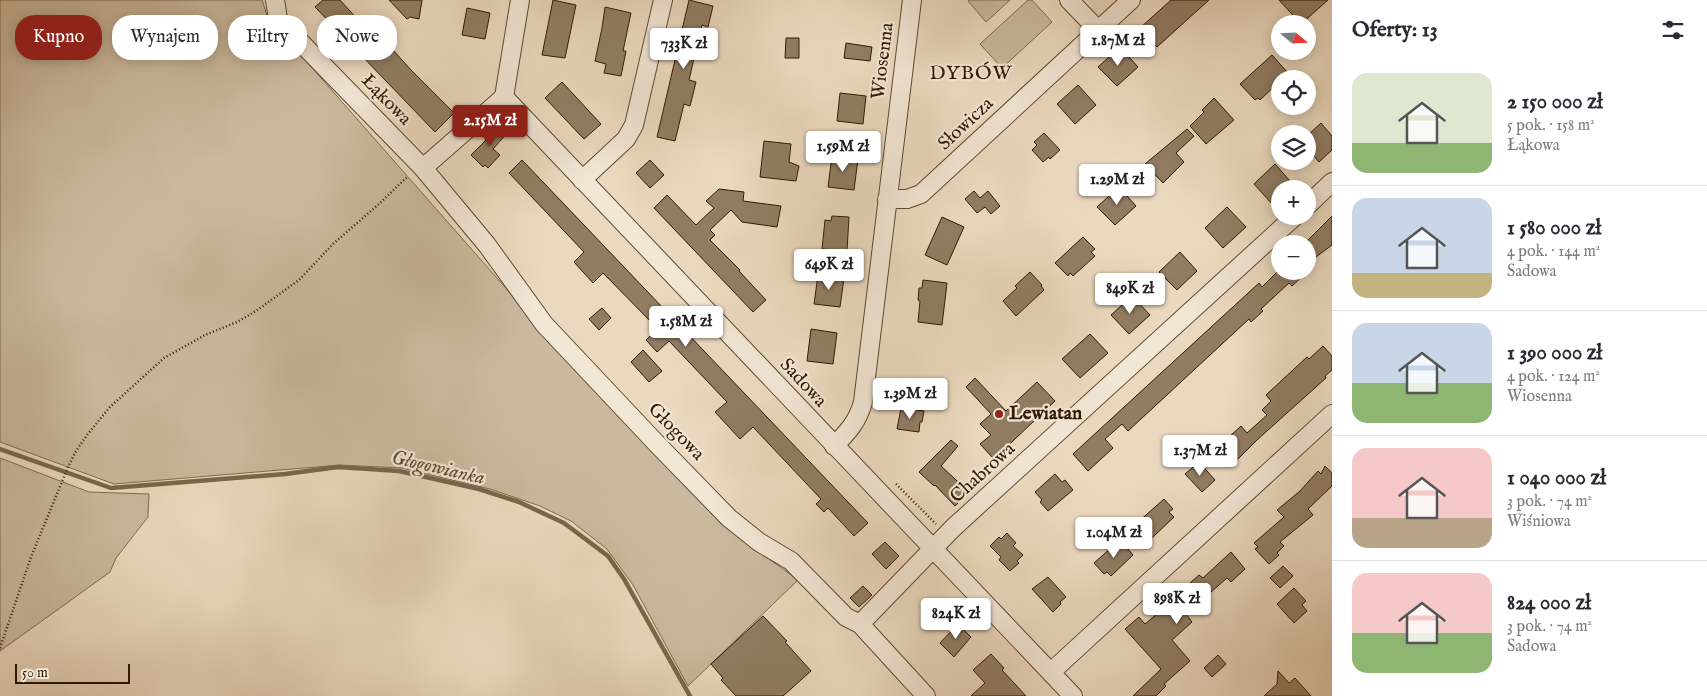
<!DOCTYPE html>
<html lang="pl">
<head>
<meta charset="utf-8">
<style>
  :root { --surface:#fff; --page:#f2f2f3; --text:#2b2b33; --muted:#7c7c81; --line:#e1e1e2; --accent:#8f2418 }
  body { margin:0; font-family:"IM FELL English",serif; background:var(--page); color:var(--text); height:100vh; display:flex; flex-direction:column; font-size:19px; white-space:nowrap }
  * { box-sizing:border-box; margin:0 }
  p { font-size:16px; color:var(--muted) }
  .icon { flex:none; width:28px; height:28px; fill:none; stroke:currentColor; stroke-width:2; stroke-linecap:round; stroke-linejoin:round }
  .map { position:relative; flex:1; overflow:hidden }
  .details { display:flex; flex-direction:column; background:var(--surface); width:375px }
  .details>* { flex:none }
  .hud { position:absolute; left:15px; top:15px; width:475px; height:45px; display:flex; gap:10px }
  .needle { width:32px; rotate:109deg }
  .tools { position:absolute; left:1271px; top:15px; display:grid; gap:10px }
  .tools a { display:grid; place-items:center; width:45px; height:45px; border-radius:50%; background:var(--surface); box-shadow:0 2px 12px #0003; font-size:25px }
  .scale { position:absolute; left:15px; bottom:12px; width:115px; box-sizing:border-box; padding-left:5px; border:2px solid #301a01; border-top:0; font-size:14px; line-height:18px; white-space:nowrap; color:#301a01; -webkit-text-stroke:4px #f2e6d5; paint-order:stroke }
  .price { position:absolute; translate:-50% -42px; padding:0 11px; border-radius:5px; background:#fff; color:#222; font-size:16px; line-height:32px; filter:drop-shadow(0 1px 2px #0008) }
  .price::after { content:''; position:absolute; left:50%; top:30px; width:15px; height:11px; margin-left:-8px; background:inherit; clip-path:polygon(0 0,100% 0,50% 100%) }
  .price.current { background:var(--accent); color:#fff }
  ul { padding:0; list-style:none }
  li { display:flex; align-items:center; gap:15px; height:125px; padding:0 20px }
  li+li { border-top:1px solid var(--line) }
  li span { display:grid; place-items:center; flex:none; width:140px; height:100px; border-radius:15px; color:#555 }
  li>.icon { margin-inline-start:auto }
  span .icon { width:60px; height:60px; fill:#fffc; stroke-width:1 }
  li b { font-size:21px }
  h2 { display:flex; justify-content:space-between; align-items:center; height:60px; padding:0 20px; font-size:21px }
  .tag { padding:0 18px; border-radius:20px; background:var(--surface); box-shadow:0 2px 12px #0003; font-size:18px; line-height:45px }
  .tag.current { background:var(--accent); color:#fff }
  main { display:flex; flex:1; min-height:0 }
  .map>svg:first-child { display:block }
</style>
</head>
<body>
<main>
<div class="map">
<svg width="1332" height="696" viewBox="0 0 1332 696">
  <rect width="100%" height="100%" fill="#ebd9bf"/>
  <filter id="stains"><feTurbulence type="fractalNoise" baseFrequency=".004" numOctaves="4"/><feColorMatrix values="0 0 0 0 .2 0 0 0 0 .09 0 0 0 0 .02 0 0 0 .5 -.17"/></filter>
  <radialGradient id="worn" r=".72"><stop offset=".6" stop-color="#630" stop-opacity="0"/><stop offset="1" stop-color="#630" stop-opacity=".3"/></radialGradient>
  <!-- green -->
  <g fill="#cbb99f" stroke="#7e6a50">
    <polygon points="0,0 262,0 267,15 278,29 547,335 749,544 798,580 688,686 633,585 607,549 571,521 540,506 490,489 401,468 340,465 114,484 0,442"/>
    <polygon points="969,0 1010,0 986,22 968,1"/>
    <polygon points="1028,0 1032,0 1052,22 1002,68 980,44"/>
    <polygon points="0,458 89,492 149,494 148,517 116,558 110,572 0,651"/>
  </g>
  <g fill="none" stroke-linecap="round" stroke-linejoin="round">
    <!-- stream -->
    <polyline stroke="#7a664c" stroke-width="4.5" points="0,449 111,488 285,474 338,467 399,471 479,489 519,502 564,523 608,556 624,579 690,696"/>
  </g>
  <!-- building -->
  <g fill="#917d64" stroke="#301a01">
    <polygon points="323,0 340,0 358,20 362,16 412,71 454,113 435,132 315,7"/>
    <polygon points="389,0 422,0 419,19 410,17 407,19"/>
    <polygon points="553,0 576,5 565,58 542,55"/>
    <polygon points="689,0 713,6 708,27 702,25 689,80 696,82 690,106 684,104 675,141 657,137"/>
    <polygon points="1171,0 1209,0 1157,47 1140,28"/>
    <polygon points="1279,0 1328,0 1301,24"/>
    <polygon points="605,7 631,13 623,51 626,51 621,76 604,73 606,64 595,61 602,28"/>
    <polygon points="467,8 490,13 485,39 462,35"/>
    <polygon points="786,38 799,38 799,58 785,58"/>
    <polygon points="846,43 872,47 870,61 844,58"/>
    <polygon points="1120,47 1138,67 1117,86 1098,67"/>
    <polygon points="1272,55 1288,73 1280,79 1280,81 1260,100 1258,98 1255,100 1240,84"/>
    <polygon points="562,82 601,124 584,139 545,98"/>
    <polygon points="1078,85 1096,105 1075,124 1057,104"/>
    <polygon points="840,93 866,96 863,124 837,121"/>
    <polygon points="1214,98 1234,120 1206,144 1190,126 1204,112 1202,110"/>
    <polygon points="503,123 510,130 493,149 500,155 488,168 485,165 483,167 471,155"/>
    <polygon points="1321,123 1332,136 1332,150 1319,162 1308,149 1308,135"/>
    <polygon points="1187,129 1194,136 1176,153 1184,162 1163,183 1145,164"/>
    <polygon points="1044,133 1060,150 1050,159 1049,157 1043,162 1032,150 1037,145 1034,142"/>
    <polygon points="764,141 791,144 789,162 799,166 796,181 760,177"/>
    <polygon points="832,156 858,159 854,190 828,187"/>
    <polygon points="522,160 868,523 854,536 828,508 824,512 816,504 821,499 753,427 740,439 715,412 727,402 669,341 657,352 646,340 658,329 603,273 593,283 574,262 584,252 509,173"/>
    <polygon points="650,160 664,175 650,188 636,173"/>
    <polygon points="1275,164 1297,189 1280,189 1280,197 1272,204 1254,184"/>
    <polygon points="1119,187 1136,206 1115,225 1097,207"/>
    <polygon points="719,189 744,192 743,201 781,206 777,227 742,222 731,210 710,230 715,235 710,240 740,270 739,271 766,300 753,312 654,208 667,195 696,225 714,208 706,201"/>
    <polygon points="974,191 980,198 988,191 1000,206 991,214 985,207 977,213 965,199"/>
    <polygon points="1227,207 1246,227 1223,248 1205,228"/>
    <polygon points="832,216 849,217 847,251 822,249 825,220 831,221"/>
    <polygon points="1332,216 1332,245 1308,263 1308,240"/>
    <polygon points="942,217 964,227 947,265 925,255"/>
    <polygon points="1083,237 1095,249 1091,252 1095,256 1073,276 1070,273 1068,276 1055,263"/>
    <polygon points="1180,252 1197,271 1177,290 1159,272"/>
    <polygon points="1278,271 1308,271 1292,286 1289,283 1261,309 1263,311 1251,322 1249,319 1128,431 1122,424 1105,439 1113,448 1088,471 1073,454 1259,283 1262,287"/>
    <polygon points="1030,272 1042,285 1041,286 1044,290 1016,316 1003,301 1017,288 1015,286"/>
    <polygon points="818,275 844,278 840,307 814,304"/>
    <polygon points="923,280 947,283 942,325 918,322 920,301 918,300 919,288 922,288"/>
    <polygon points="1132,296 1150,315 1129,334 1111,315"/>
    <polygon points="602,308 611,318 599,330 589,319"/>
    <polygon points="811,329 837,333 833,364 807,361"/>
    <polygon points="1090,334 1108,353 1080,378 1062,359"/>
    <polygon points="1323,346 1332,356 1332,370 1325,376 1326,378 1257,440 1232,465 1217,448 1241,426 1247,433 1267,415 1262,410 1271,401 1266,395 1307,357 1309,359"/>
    <polygon points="643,350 662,371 649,382 631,362"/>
    <polygon points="975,378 1006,411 1037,382 1055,401 994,459 980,444 991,435 980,424 991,414 966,387"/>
    <polygon points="901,408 924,411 922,422 920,422 919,432 897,429"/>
    <polygon points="951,440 958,446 941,466 969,492 955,506 935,485 934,486 919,472"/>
    <polygon points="1199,462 1215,480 1202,492 1185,474"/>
    <polygon points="1325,466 1332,473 1332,486 1308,509 1313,515 1280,542 1284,546 1277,553 1279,555 1269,564 1255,549 1258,547 1254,543 1284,517 1277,510 1300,491 1318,471 1321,474"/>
    <polygon points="1055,474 1062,482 1065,480 1073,490 1048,511 1040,502 1042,500 1035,492"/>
    <polygon points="1164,499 1173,509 1169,512 1174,517 1152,538 1137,523"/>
    <polygon points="1007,533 1016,543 1013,546 1023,555 1017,561 1019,563 1010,571 999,560 1001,557 990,546 999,537 1001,539"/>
    <polygon points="1120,540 1133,555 1111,576 1107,572 1104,574 1094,563"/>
    <polygon points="885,542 899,556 886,569 872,554"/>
    <polygon points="1231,552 1245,569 1231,582 1227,578 1186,614 1192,622 1172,640 1190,661 1164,684 1166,686 1156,696 1133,696 1161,669 1125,629 1139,617 1145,624 1192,585 1190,583 1199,575 1203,578"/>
    <polygon points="1283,566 1293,576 1280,588 1270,578"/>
    <polygon points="1048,577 1066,597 1060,602 1061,604 1053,612 1032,589"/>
    <polygon points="863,586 872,595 859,607 850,598"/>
    <polygon points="1294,588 1306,601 1302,605 1307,611 1294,623 1277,604"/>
    <polygon points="763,616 787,641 785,642 811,671 783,696 736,696 721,680 723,678 711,664"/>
    <polygon points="958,624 971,637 954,657 940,643"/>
    <polygon points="991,654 1004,668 1002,670 1026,696 971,696 985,683 973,670"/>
    <polygon points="1218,655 1226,664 1212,677 1204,668"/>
    <polygon points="1278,671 1289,683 1295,678 1311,696 1264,696 1277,684"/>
  </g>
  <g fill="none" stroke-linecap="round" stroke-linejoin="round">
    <!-- street casing -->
    <g stroke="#5f4a30" stroke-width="20">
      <g id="street">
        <polyline points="275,0 278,19 423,168 504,97"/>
        <polyline points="1069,0 1098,30"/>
        <polyline points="504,97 1073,696"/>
        <polyline points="504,97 520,0"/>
        <polyline points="423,168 487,245 544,324 657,444 729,518 759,542 791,561 846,617 860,624 926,696"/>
        <polyline points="582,180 626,139 634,125 663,0"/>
        <polyline points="887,199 907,199 921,194 1131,0"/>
        <polyline points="1308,205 1332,182"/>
        <path d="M834,446C848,432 858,421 863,402L912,0"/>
        <polyline points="860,624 953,528 1295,216"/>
        <polyline points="1051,672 1332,414"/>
      </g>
    </g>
    <!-- path -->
    <g stroke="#301a01" stroke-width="2.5" stroke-dasharray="1 2.5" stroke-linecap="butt">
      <polyline points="896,484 936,524"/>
      <polyline points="0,648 31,557 68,467 76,451 87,435 110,407 164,358 205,335 237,322 256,311 299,280 333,244 379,204 408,176"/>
    </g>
    <!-- street -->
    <use href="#street" stroke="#f2e6d5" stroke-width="18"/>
  </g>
  <!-- markers -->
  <circle fill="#8f2418" stroke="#f2e6d5" stroke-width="2" cx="999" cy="414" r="5"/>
  <g text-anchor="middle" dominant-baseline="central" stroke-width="4.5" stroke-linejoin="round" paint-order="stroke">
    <!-- street labels -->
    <g font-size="19" fill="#301a01" stroke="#f2e6d5">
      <text transform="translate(883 61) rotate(-83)">Wiosenna</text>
      <text transform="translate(386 100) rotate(46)">Łąkowa</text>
      <text transform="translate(966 124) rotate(-43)">Słowicza</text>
      <text transform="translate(803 383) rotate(47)">Sadowa</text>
      <text transform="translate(676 432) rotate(46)">Głogowa</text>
      <text transform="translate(983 473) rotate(-42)">Chabrowa</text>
    </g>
    <!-- poi labels -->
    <g font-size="19" font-weight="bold" fill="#301a01" stroke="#f2e6d5" text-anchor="start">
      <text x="1009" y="414">Lewiatan</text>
    </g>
    <!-- neighbourhood labels -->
    <g font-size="20" letter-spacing="1" fill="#301a01" stroke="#f2e6d5">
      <text x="971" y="73">DYBÓW</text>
    </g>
    <!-- water labels -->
    <g font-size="20" font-style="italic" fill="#614c33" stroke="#f2e6d5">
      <text transform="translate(438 468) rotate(13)">Głogowianka</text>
    </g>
  </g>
  <rect width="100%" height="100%" filter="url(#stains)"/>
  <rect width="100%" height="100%" fill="url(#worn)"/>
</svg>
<div class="tools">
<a><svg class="needle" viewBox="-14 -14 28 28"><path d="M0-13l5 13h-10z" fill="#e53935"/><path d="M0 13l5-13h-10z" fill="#7c7c81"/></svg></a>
<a><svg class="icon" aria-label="locate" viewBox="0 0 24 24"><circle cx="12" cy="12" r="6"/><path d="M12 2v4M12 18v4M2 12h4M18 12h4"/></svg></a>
<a><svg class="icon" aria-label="layers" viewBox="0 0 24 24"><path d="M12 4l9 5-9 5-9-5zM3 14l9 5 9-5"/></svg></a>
<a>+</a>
<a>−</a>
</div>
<div class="scale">50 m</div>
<b class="price" style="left:1118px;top:67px">1.87M zł</b>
<b class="price" style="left:684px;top:70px">733K zł</b>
<b class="price current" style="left:490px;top:147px">2.15M zł</b>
<b class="price" style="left:843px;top:173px">1.59M zł</b>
<b class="price" style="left:1117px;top:206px">1.29M zł</b>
<b class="price" style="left:829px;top:291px">649K zł</b>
<b class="price" style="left:1130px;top:315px">849K zł</b>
<b class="price" style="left:686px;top:348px">1.58M zł</b>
<b class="price" style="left:910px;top:420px">1.39M zł</b>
<b class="price" style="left:1200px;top:477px">1.37M zł</b>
<b class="price" style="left:1114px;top:559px">1.04M zł</b>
<b class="price" style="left:1177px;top:625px">898K zł</b>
<b class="price" style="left:956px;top:640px">824K zł</b>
<div class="hud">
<a class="tag current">Kupno</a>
<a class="tag">Wynajem</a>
<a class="tag">Filtry</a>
<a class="tag">Nowe</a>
</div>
</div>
<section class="details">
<h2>Oferty: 13<svg class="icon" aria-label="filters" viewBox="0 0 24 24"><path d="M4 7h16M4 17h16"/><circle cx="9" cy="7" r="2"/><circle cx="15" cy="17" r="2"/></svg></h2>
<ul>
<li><span style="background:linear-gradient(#dfe7d0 70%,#8fb573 0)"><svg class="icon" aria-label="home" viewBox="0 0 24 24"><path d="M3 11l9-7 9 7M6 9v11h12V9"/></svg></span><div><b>2 150 000 zł</b><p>5 pok. · 158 m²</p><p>Łąkowa</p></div></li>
<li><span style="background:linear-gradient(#c9d6e8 75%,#c2b280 0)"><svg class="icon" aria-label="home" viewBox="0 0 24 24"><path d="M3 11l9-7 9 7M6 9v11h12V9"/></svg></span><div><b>1 580 000 zł</b><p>4 pok. · 144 m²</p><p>Sadowa</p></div></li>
<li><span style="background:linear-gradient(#c9d6e8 60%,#8fb573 0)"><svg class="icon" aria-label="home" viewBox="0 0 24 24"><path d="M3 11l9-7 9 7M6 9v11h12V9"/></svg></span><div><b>1 390 000 zł</b><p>4 pok. · 124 m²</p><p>Wiosenna</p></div></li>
<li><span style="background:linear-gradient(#f6c9c9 70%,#b9a48a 0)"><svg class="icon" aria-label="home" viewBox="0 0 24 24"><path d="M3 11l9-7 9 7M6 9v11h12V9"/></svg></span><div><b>1 040 000 zł</b><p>3 pok. · 74 m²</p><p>Wiśniowa</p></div></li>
<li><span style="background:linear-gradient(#f6c9c9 60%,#8fb573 0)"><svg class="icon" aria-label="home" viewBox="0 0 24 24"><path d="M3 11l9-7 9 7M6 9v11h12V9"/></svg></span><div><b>824 000 zł</b><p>3 pok. · 74 m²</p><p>Sadowa</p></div></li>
</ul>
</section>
</main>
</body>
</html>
